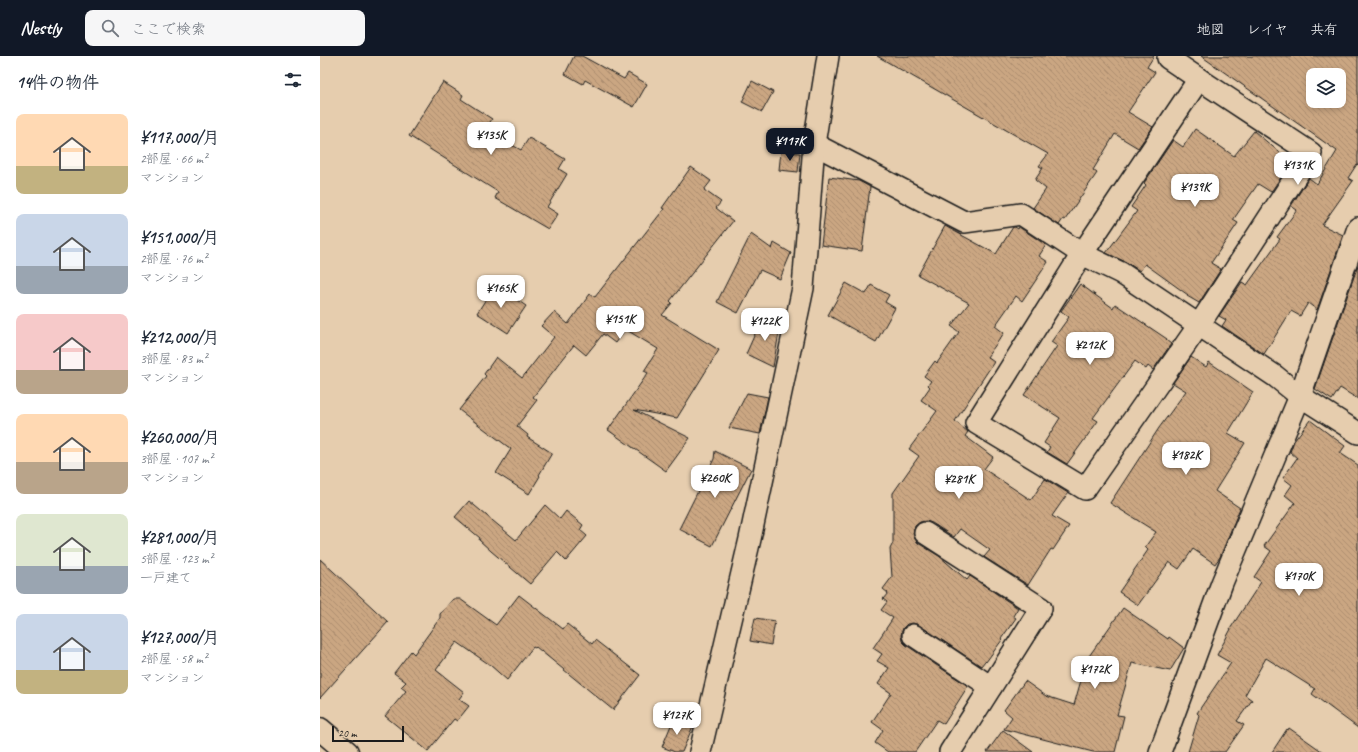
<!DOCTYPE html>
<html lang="ja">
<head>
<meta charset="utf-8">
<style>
  :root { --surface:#fff; --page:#f6f6f7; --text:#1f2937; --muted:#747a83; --accent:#111827 }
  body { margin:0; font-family:Caveat,"Klee One",sans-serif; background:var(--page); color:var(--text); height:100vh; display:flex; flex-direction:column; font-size:15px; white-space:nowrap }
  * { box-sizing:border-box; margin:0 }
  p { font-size:13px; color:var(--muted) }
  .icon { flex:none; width:22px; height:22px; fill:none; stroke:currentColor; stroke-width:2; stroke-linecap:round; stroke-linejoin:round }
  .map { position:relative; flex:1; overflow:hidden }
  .sheet { display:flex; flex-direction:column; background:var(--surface); width:320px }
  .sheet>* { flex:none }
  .controls { position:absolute; left:986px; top:12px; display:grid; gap:8px }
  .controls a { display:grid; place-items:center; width:40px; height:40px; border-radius:8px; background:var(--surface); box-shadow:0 2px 6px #0003; font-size:20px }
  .scale { position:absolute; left:12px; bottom:10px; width:72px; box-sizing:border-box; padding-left:4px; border:2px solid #1c1c1c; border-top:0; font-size:11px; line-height:14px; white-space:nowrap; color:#1c1c1c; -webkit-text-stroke:3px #e6cdae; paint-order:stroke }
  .price { position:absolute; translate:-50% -34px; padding:0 9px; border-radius:8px; background:#fff; color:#222; font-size:13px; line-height:26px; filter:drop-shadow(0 1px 2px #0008) }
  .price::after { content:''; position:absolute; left:50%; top:24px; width:12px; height:9px; margin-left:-6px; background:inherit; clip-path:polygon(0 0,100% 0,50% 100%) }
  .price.active { background:var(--accent); color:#fff }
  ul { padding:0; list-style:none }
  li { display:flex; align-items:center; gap:12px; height:100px; padding:0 16px }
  li span { display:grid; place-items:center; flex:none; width:112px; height:80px; border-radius:8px; color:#555 }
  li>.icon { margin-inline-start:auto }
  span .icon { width:48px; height:48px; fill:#fffc; stroke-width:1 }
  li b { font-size:17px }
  h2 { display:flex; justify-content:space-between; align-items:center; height:48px; padding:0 16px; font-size:17px }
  header { display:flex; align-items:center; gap:24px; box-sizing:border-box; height:56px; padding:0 20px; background:var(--accent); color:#fff }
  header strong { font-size:19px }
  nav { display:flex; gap:22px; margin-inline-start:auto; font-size:14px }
  .search { width:280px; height:36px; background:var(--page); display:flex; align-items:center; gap:10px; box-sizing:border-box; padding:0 14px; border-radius:8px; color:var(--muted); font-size:15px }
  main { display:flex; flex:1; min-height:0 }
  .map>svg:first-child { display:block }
</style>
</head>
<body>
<header>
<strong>Nestly</strong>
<div class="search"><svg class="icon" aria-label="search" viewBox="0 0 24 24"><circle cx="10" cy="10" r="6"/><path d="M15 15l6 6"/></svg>ここで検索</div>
<nav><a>地図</a><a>レイヤ</a><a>共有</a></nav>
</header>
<main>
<section class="sheet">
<h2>14件の物件<svg class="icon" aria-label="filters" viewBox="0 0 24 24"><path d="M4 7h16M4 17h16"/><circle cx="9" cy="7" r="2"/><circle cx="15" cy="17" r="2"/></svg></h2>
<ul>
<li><span style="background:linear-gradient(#ffd9b3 65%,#c2b280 0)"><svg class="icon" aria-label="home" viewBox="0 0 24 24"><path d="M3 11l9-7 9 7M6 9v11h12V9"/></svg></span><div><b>¥117,000/月</b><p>2部屋 · 66 m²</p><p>マンション</p></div></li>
<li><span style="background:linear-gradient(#c9d6e8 65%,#9aa5b1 0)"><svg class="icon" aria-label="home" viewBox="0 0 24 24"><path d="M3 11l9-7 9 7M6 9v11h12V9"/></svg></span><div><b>¥151,000/月</b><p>2部屋 · 76 m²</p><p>マンション</p></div></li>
<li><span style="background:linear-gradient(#f6c9c9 70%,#b9a48a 0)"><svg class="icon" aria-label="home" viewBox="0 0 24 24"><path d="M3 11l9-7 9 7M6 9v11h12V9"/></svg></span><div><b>¥212,000/月</b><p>3部屋 · 83 m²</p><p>マンション</p></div></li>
<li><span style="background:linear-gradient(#ffd9b3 60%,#b9a48a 0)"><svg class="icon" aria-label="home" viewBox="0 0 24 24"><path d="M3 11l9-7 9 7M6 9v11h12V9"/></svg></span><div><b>¥260,000/月</b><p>3部屋 · 107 m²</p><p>マンション</p></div></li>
<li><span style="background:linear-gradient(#dfe7d0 65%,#9aa5b1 0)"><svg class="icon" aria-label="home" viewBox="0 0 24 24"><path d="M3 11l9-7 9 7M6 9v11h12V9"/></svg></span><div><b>¥281,000/月</b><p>5部屋 · 123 m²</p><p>一戸建て</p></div></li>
<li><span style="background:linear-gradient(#c9d6e8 70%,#c2b280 0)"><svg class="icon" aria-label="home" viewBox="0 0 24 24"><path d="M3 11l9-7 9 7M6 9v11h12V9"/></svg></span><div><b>¥127,000/月</b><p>2部屋 · 58 m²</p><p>マンション</p></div></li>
</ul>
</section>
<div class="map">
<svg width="1038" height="696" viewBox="0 0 1038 696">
  <defs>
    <pattern id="building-back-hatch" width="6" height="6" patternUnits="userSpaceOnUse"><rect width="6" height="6" fill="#caa682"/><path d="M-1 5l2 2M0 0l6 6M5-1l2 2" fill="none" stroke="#ad8e70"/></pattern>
  </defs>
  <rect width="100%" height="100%" fill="#e6cdae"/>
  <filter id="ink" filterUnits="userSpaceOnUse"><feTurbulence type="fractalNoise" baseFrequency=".025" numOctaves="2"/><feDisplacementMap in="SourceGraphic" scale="8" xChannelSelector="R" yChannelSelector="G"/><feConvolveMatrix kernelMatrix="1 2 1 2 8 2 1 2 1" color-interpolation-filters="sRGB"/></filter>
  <g filter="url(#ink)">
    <!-- building -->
    <g fill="url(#building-back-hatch)" stroke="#1c1c1c" fill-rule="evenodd">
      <polygon points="254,0 262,0 304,23 308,17 327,28 314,51 265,24 263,28 245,18"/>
      <polygon points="557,0 834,0 827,11 835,16 808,56 833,71 818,92 795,78 773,114 777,117 745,164 743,163 739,169 713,152 726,133 715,124 723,112 719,110 728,98"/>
      <path d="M881,0H1038V109L1037,108L1028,122L1033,125L1002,169L1023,179L997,254L988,247L980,260L971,255L944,298L902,270L906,264L899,260L922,226L927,229L960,183L957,181L977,154L971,150L989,122L997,128L1017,95ZM993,19H1019V45H993Z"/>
      <polygon points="432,25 453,36 442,56 422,46"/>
      <polygon points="123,26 143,39 141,43 172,63 165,74 201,94 209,82 245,103 239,113 247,118 227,151 238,158 228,173 175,142 178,136 89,80"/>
      <polygon points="875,73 914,100 934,75 971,106 951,136 938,128 913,164 918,167 891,207 901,213 879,247 867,240 868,239 825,208 820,215 806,206 786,197 817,155 811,151 826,129 824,127 853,84 863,91"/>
      <polygon points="461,95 480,97 478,116 459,114"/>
      <polygon points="371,111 391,125 384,134 401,146 396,152 413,165 350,245 352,247 342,259 399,294 357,362 314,354 370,382 346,415 288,374 328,317 324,315 338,293 305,273 295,287 283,278 266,299 254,289 213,341 217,344 197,370 208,379 207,381 232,397 219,419 220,420 209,438 176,417 191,393 139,354 166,320 164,318 176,301 202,322 234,281 221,270 234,256 248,268 270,238 275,241 344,153 342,152"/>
      <polygon points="509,121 539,125 550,131 542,195 501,189"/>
      <polygon points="625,170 676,198 693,171 695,171 698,173 699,171 726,189 719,200 728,206 702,245 696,240 675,270 684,277 667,301 674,306 635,365 648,376 645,380 673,401 664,413 711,444 725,423 748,437 732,460 749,470 733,494 731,493 708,529 664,501 670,494 640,473 634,481 612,467 606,465 600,466 595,470 593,477 595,483 598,487 619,500 647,524 650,520 698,552 693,560 696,562 681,583 682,584 666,606 665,605 661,610 599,569 593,567 587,568 583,572 581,579 582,585 586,589 648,630 624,668 617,664 595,696 568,696 555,687 563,674 552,666 571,637 558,628 569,612 557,605 562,598 553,592 573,562 561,554 567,546 563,543 568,537 563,533 572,521 570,493 573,487 573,437 599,400 589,393 617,355 601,344 610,331 608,329 611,325 604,320 615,305 617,307 639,276 631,270 649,247 598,219"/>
      <polygon points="431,178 452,193 454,187 471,197 460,223 440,214 418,257 397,246"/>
      <polygon points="1038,209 1038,343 1020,332 1012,344 995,333"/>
      <polygon points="526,227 546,238 551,229 569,239 565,246 575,252 556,286 508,259"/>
      <polygon points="760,228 793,252 795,248 847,283 846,284 851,288 833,314 828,310 826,313 815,305 773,362 778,365 747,408 727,396 730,391 724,387 740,362 704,339 737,290 731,286 749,261 741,255"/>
      <polygon points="175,229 206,250 188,277 157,257"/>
      <polygon points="442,262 461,265 453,311 426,298"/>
      <polygon points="871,301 886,311 889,306 933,336 908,377 925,387 895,435 920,452 900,501 895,508 873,493 859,513 849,506 818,549 799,536 828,494 825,491 836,476 790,447 839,372 866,335 853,327"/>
      <polygon points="427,337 448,341 440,378 409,372"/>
      <polygon points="990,364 1025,390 1020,397 1038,409 1038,672 992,638 995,633 946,602 925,639 932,644 917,665 924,669 905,696 868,696 879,659 877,657 911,607 897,599 911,573 910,573 941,526 934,521 951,495 944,490 975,447 965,439 972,429 963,422 977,402 970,396 974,385"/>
      <polygon points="395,395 431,413 392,490 359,473 394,403"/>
      <polygon points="149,445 196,484 225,449 240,463 246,455 263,469 260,474 267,480 246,505 237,496 210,528 171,495 159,484 160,482 135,461"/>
      <polygon points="0,503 68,566 0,642"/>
      <polygon points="199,539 243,573 247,568 272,588 275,584 320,619 293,654 216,591 215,592 213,591 187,624 170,609 137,586 116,614 144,636 139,643 149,650 137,665 134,663 108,695 65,660 86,635 81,631 86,626 74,617 91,595 94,598 120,562 120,558 133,543 140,543 176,569"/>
      <polygon points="803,552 848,583 849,581 864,592 850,615 812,607 797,659 804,660 795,696 773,696 684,673 692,661 684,654 705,625 726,640 754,649 767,603"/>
      <polygon points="435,562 455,565 451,589 430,585"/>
      <polygon points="354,662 373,670 362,696 355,696 342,691"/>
      <polygon points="969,672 1003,696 952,696 967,673 968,674"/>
      <polygon points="683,674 713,696 667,696"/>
    </g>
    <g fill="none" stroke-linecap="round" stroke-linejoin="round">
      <!-- minor casing -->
      <g stroke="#1c1c1c" stroke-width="24">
        <g id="minor">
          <polyline points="848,2 879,23"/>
          <polygon points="879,23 991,97 879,269 765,433 656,367 762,198"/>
          <polyline points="494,88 644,166 701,158 762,198 801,217 955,320 980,340 1038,377"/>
          <polyline points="605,477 721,552 630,696"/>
          <polyline points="593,579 671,631"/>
          <polyline points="380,696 430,483 483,232 494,88 508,0"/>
          <polyline points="840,696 902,527 980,340 1038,172"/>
        </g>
      </g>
      <!-- tertiary casing -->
      <g stroke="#1c1c1c" stroke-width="25">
        <polyline id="tertiary" points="0,673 27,696"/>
      </g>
      <!-- minor -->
      <use href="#minor" stroke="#e6cdae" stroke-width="21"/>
      <!-- tertiary -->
      <use href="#tertiary" stroke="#e6cdae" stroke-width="22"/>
    </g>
  </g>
</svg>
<div class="controls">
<a><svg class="icon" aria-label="layers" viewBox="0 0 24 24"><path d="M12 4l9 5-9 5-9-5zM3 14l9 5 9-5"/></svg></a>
</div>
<div class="scale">20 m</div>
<b class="price" style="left:171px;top:100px">¥135K</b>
<b class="price active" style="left:470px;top:106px">¥117K</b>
<b class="price" style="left:978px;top:130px">¥131K</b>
<b class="price" style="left:875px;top:152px">¥139K</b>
<b class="price" style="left:181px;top:253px">¥165K</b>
<b class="price" style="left:300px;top:284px">¥151K</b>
<b class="price" style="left:445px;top:286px">¥122K</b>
<b class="price" style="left:770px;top:310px">¥212K</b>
<b class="price" style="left:866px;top:420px">¥182K</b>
<b class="price" style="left:395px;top:443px">¥260K</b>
<b class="price" style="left:639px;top:444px">¥281K</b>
<b class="price" style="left:979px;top:541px">¥170K</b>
<b class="price" style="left:775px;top:634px">¥172K</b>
<b class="price" style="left:357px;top:680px">¥127K</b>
</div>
</main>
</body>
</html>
